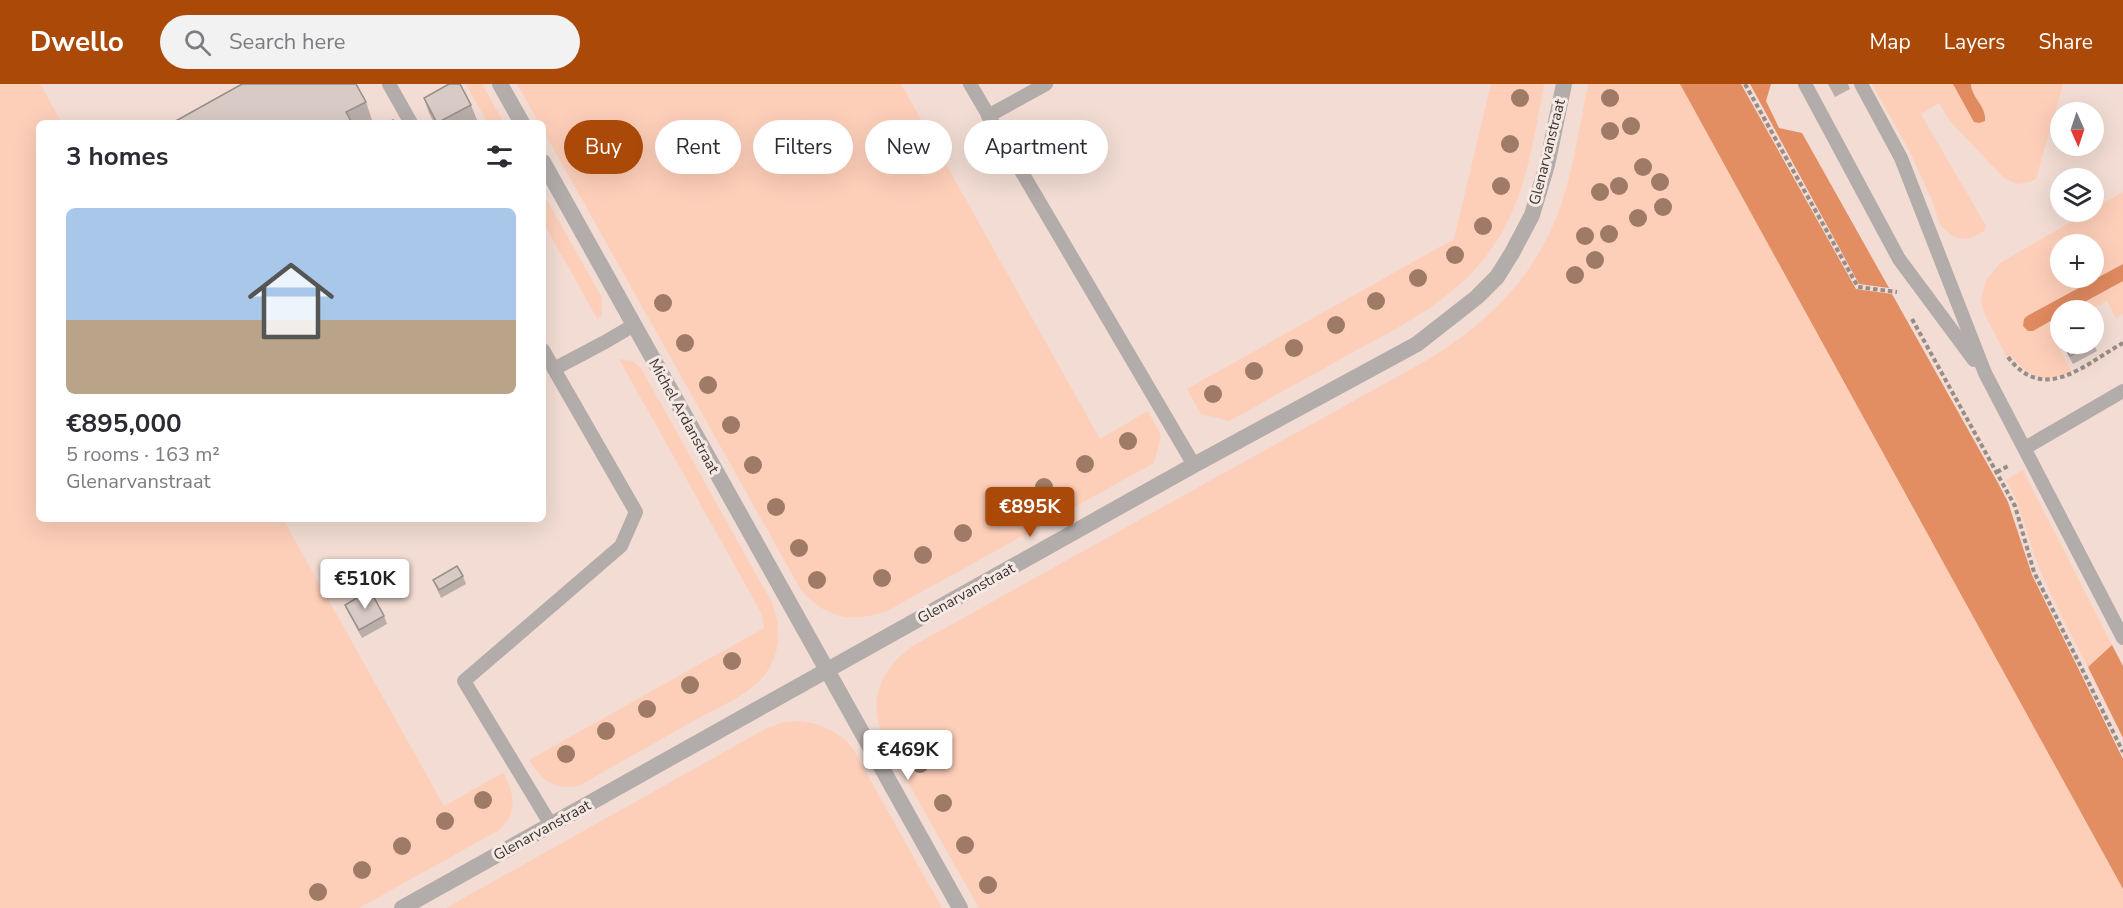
<!DOCTYPE html>
<html lang="en">
<head>
<meta charset="utf-8">
<style>
  :root { --surface:#fff; --page:#f2f2f3; --text:#2b2b33; --muted:#7c7c81; --line:#e1e1e2; --accent:#ab4908 }
  body { margin:0; font-family:"Nunito Sans",sans-serif; background:var(--page); color:var(--text); height:100vh; display:flex; flex-direction:column; font-size:22px; white-space:nowrap }
  * { box-sizing:border-box; margin:0 }
  p { font-size:20px; color:var(--muted) }
  .icon { flex:none; width:33px; height:33px; fill:none; stroke:currentColor; stroke-width:2; stroke-linecap:round; stroke-linejoin:round }
  .map { position:relative; flex:1; overflow:hidden }
  .sheet { position:absolute; left:36px; top:36px; width:510px; height:402px; display:flex; flex-direction:column; background:var(--surface); border-radius:9px; box-shadow:0 6px 24px #0002 }
  .sheet>* { flex:none }
  .hud { position:absolute; left:564px; top:36px; width:570px; height:54px; display:flex; gap:12px }
  .needle { width:39px; rotate:177deg }
  .buttons { position:absolute; left:2050px; top:18px; display:grid; gap:12px }
  .buttons a { display:grid; place-items:center; width:54px; height:54px; border-radius:50%; background:var(--surface); box-shadow:0 6px 24px #0002; font-size:30px }
  .price { position:absolute; translate:-50% -51px; padding:0 14px; border-radius:6px; background:#fff; color:#222; font-size:20px; line-height:39px; filter:drop-shadow(0 2px 3px #0008) }
  .price::after { content:''; position:absolute; left:50%; top:36px; width:18px; height:14px; margin-left:-9px; background:inherit; clip-path:polygon(0 0,100% 0,50% 100%) }
  .price.on { background:var(--accent); color:#fff }
  ul { padding:0; list-style:none }
  li { display:grid; align-content:center; gap:12px; height:318px; padding:0 30px }
  li+li { border-top:2px solid var(--line) }
  li span { display:grid; place-items:center; height:186px; border-radius:9px; color:#555 }
  li>.icon { margin-inline-start:auto }
  span .icon { width:108px; height:108px; fill:#fffc; stroke-width:1 }
  li b { font-size:26px }
  h2 { display:flex; justify-content:space-between; align-items:center; height:72px; padding:0 30px; font-size:26px }
  .chip { padding:0 21px; border-radius:27px; background:var(--surface); box-shadow:0 6px 24px #0002; font-size:21px; line-height:54px }
  .chip.on { background:var(--accent); color:#fff }
  header { display:flex; align-items:center; gap:36px; box-sizing:border-box; height:84px; padding:0 30px; background:var(--accent); color:#fff }
  header strong { font-size:28px }
  nav { display:flex; gap:33px; margin-inline-start:auto; font-size:21px }
  .search { width:420px; height:54px; background:var(--page); display:flex; align-items:center; gap:15px; box-sizing:border-box; padding:0 21px; border-radius:33px; color:var(--muted); font-size:22px }
  .map>svg:first-child { display:block }
</style>
</head>
<body>
<header>
<strong>Dwello</strong>
<div class="search"><svg class="icon" aria-label="search" viewBox="0 0 24 24"><circle cx="10" cy="10" r="6"/><path d="M15 15l6 6"/></svg>Search here</div>
<nav><a>Map</a><a>Layers</a><a>Share</a></nav>
</header>
<div class="map">
<svg width="2123" height="824" viewBox="0 0 2123 824">
  <rect width="100%" height="100%" fill="#f6e8e2"/>
  <!-- built -->
  <path fill="#f2dcd3" fill-rule="evenodd" d="M0,0H2123V824H0ZM2061,28H2094V62H2061ZM39,39H543V435H39ZM2061,94H2094V128H2061ZM2061,160H2094V194H2061ZM2061,226H2094V260H2061Z"/>
  <!-- green -->
  <g fill="#fdcfb9" fill-rule="evenodd">
    <path d="M0,0H40L62,39H39V435H283L444,722L503,689C515,710 518,729 499,746L359,824H0Z"/>
    <polygon points="466,0 482,0 504,39 488,39"/>
    <path d="M517,0H901L1100,355L1148,327L1161,352L1154,379L887,527C852,539 826,535 801,506L543,46V39H539Z"/>
    <path d="M1491,0H1544C1536,43 1530,87 1512,128C1480,203 1416,234 1348,271C1308,293 1269,315 1229,337L1201,330L1187,305L1454,155Z"/>
    <path d="M1588,0H1680L2123,805V824H979L884,656C868,616 878,589 911,563L1429,275C1490,237 1537,191 1561,121C1574,82 1580,40 1588,0Z"/>
    <polygon points="1872,0 1953,0 1976,39 1985,31 1971,5 1971,0 2063,0 2036,95 2030,98 2017,100 2004,94 1950,37 1939,19 1921,30 1986,142 1984,147 1973,153 1962,155 1952,152 1940,141 1932,116 1909,66"/>
    <path d="M2123,108V180L2027,232L2023,242L2026,245L2033,247L2061,231V244L2051,250L2072,288C2043,300 2030,294 2010,271L2006,272L1985,231L1981,218L1985,198L2000,179L2088,128H2094V124ZM2061,160H2094V194H2061Z"/>
    <polygon points="543,109 602,214 602,229 598,236 543,138"/>
    <polygon points="2123,197 2123,230 2116,234 2107,217 2090,226 2070,226"/>
    <path d="M619,275L633,277L641,284L772,519C782,544 781,571 763,593C746,612 719,623 697,635C658,657 619,679 580,701C555,708 541,695 529,676L764,544L762,531L753,514Z"/>
    <path d="M2023,386L2112,561L2088,583C2071,550 2053,517 2039,483C2027,454 2022,423 2006,396Z"/>
    <path d="M799,637C821,639 837,647 852,663L942,824H446L767,644L784,638Z"/>
  </g>
  <!-- forest -->
  <g fill="#e38d63">
    <polygon points="1680,0 1741,0 1856,205 1892,210 1998,399 2008,418 2032,491 2123,675 2123,805"/>
    <polygon points="1750,0 1771,0 1766,17 1779,44 1802,49 1889,204 1859,200"/>
    <polygon points="2112,561 2123,582 2123,654 2088,583"/>
  </g>
  <!-- water -->
  <g fill="#e08a60">
    <path d="M1953,0H1971C1971,13 1987,23 1985,37L1979,39L1974,38Z"/>
    <polygon points="2123,180 2123,197 2070,226 2061,226 2061,231 2033,247 2028,247 2023,242 2024,235 2027,232"/>
  </g>
  <g fill="none" stroke-linecap="round" stroke-linejoin="round">
    <!-- path -->
    <g stroke="#968c88" stroke-width="4" stroke-dasharray="4.5 3" stroke-linecap="butt">
      <polyline points="1745,0 1858,203 1897,208"/>
      <polyline points="1912,235 2015,422 2034,488 2123,668"/>
      <path d="M2008,273C2044,321 2085,280 2123,259"/>
      <polyline points="1997,388 2010,381"/>
    </g>
    <!-- service -->
    <g stroke="#b2acaa" stroke-width="14">
      <polyline points="389,0 411,39"/>
      <polyline points="970,0 1194,381"/>
      <polyline points="1805,0 1899,175 1974,276"/>
      <polyline points="1861,0 1901,74 1985,289 2123,554"/>
      <polyline points="988,32 1046,0"/>
      <polyline points="543,266 636,428 621,462 464,597 551,741"/>
      <polyline points="554,285 605,258 634,241"/>
      <polyline points="2025,364 2123,307"/>
    </g>
    <!-- minor -->
    <g stroke="#b2acaa" stroke-width="16">
      <polyline points="500,0 522,39"/>
      <polyline points="543,78 960,824"/>
    </g>
    <!-- tertiary -->
    <polyline stroke="#b2acaa" stroke-width="16" points="402,824 1194,381 1417,260 1477,213 1497,193 1512,169 1532,131 1547,81 1564,0"/>
  </g>
  <!-- trees -->
  <g fill="#9f7b67">
    <circle cx="1520" cy="14" r="9"/>
    <circle cx="1610" cy="14" r="9"/>
    <circle cx="1631" cy="42" r="9"/>
    <circle cx="1610" cy="47" r="9"/>
    <circle cx="1510" cy="60" r="9"/>
    <circle cx="1643" cy="83" r="9"/>
    <circle cx="1660" cy="98" r="9"/>
    <circle cx="1501" cy="102" r="9"/>
    <circle cx="1619" cy="102" r="9"/>
    <circle cx="1600" cy="108" r="9"/>
    <circle cx="1663" cy="123" r="9"/>
    <circle cx="1638" cy="134" r="9"/>
    <circle cx="1483" cy="142" r="9"/>
    <circle cx="1609" cy="150" r="9"/>
    <circle cx="1585" cy="152" r="9"/>
    <circle cx="1455" cy="171" r="9"/>
    <circle cx="1595" cy="176" r="9"/>
    <circle cx="1575" cy="191" r="9"/>
    <circle cx="1418" cy="194" r="9"/>
    <circle cx="1376" cy="217" r="9"/>
    <circle cx="663" cy="219" r="9"/>
    <circle cx="1336" cy="241" r="9"/>
    <circle cx="685" cy="259" r="9"/>
    <circle cx="1294" cy="264" r="9"/>
    <circle cx="1254" cy="287" r="9"/>
    <circle cx="708" cy="301" r="9"/>
    <circle cx="1213" cy="310" r="9"/>
    <circle cx="731" cy="341" r="9"/>
    <circle cx="1128" cy="357" r="9"/>
    <circle cx="1085" cy="380" r="9"/>
    <circle cx="753" cy="381" r="9"/>
    <circle cx="1044" cy="403" r="9"/>
    <circle cx="776" cy="423" r="9"/>
    <circle cx="1004" cy="425" r="9"/>
    <circle cx="963" cy="449" r="9"/>
    <circle cx="799" cy="464" r="9"/>
    <circle cx="923" cy="471" r="9"/>
    <circle cx="882" cy="494" r="9"/>
    <circle cx="817" cy="496" r="9"/>
    <circle cx="732" cy="577" r="9"/>
    <circle cx="690" cy="601" r="9"/>
    <circle cx="647" cy="625" r="9"/>
    <circle cx="606" cy="647" r="9"/>
    <circle cx="566" cy="670" r="9"/>
    <circle cx="920" cy="680" r="9"/>
    <circle cx="483" cy="716" r="9"/>
    <circle cx="943" cy="719" r="9"/>
    <circle cx="445" cy="737" r="9"/>
    <circle cx="965" cy="761" r="9"/>
    <circle cx="402" cy="762" r="9"/>
    <circle cx="362" cy="786" r="9"/>
    <circle cx="988" cy="801" r="9"/>
    <circle cx="318" cy="808" r="9"/>
  </g>
  <!-- wall -->
  <g fill="#baaea9">
    <polygon points="1828,0 1848,0 1850,5 1835,13"/>
    <polygon points="424,14 471,21 477,36 471,39 434,39 429,29"/>
    <polygon points="366,18 373,39 172,39"/>
    <polygon points="2062,260 2094,260 2097,267 2073,280"/>
    <polygon points="463,492 466,500 441,514 433,496"/>
    <polygon points="345,521 384,532 387,540 362,554 348,528"/>
  </g>
  <!-- building -->
  <g fill="#d8cac4" stroke="#978d89" stroke-width="1.5">
    <polygon points="242,0 356,0 366,18 346,28 352,39 172,39"/>
    <polygon points="449,0 460,0 471,21 437,39 424,14"/>
    <polygon points="393,36 395,39 387,39"/>
    <polygon points="2061,244 2061,256 2056,247"/>
    <polygon points="2063,260 2093,260 2070,272"/>
    <polygon points="457,482 463,492 439,506 433,496"/>
    <polygon points="370,506 384,532 359,546 345,521"/>
  </g>
  <g text-anchor="middle" dominant-baseline="central" stroke-width="6" stroke-linejoin="round" paint-order="stroke">
    <!-- street labels -->
    <g font-size="15" fill="#3a3532" stroke="#f6e8e2">
      <text transform="translate(1547 68) rotate(-76)">Glenarvanstraat</text>
      <text transform="translate(684 332) rotate(61)">Michel Ardanstraat</text>
      <text transform="translate(966 509) rotate(-29)">Glenarvanstraat</text>
      <text transform="translate(542 746) rotate(-29)">Glenarvanstraat</text>
    </g>
  </g>
</svg>
<div class="buttons">
<a><svg class="needle" viewBox="-14 -14 28 28"><path d="M0-13l5 13h-10z" fill="#e53935"/><path d="M0 13l5-13h-10z" fill="#7c7c81"/></svg></a>
<a><svg class="icon" aria-label="layers" viewBox="0 0 24 24"><path d="M12 4l9 5-9 5-9-5zM3 14l9 5 9-5"/></svg></a>
<a>+</a>
<a>−</a>
</div>
<b class="price on" style="left:1030px;top:454px">€895K</b>
<b class="price" style="left:365px;top:526px">€510K</b>
<b class="price" style="left:908px;top:697px">€469K</b>
<div class="hud">
<a class="chip on">Buy</a>
<a class="chip">Rent</a>
<a class="chip">Filters</a>
<a class="chip">New</a>
<a class="chip">Apartment</a>
</div>
<section class="sheet">
<h2>3 homes<svg class="icon" aria-label="filters" viewBox="0 0 24 24"><path d="M4 7h16M4 17h16"/><circle cx="9" cy="7" r="2"/><circle cx="15" cy="17" r="2"/></svg></h2>
<ul>
<li><span style="background:linear-gradient(#a9c7e8 60%,#b9a48a 0)"><svg class="icon" aria-label="home" viewBox="0 0 24 24"><path d="M3 11l9-7 9 7M6 9v11h12V9"/></svg></span><div><b>€895,000</b><p>5 rooms · 163 m²</p><p>Glenarvanstraat</p></div></li>
</ul>
</section>
</div>
</body>
</html>
